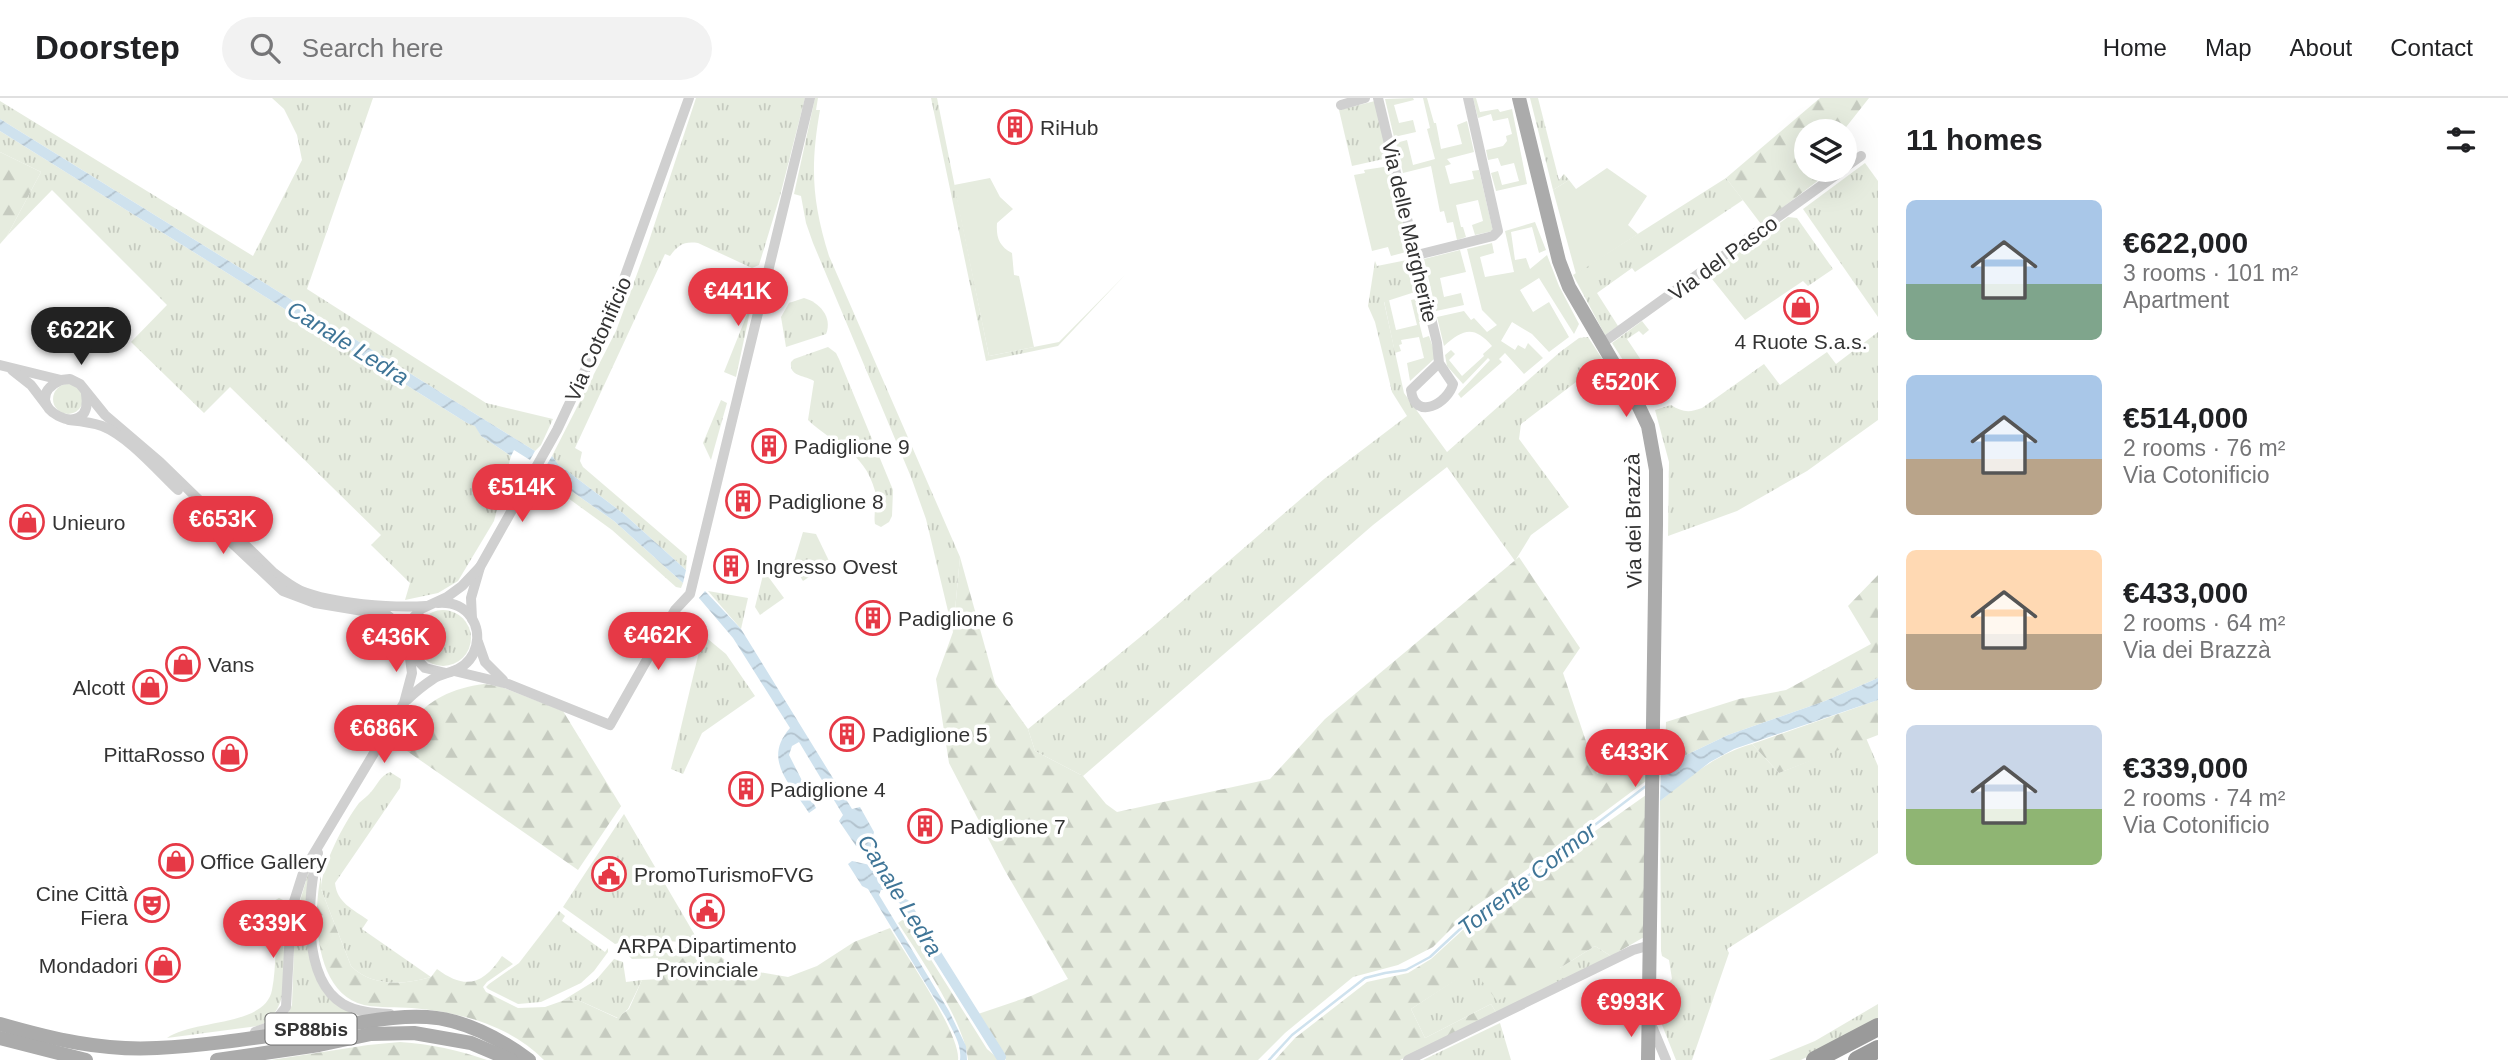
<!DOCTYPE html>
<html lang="en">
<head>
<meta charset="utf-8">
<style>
  :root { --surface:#fff; --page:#f2f2f2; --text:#202124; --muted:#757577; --line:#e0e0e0; --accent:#e63946 }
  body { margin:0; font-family:Helvetica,sans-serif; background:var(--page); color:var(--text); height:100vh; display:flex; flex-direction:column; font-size:26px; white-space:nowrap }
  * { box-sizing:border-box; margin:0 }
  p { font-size:23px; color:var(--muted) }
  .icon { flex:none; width:38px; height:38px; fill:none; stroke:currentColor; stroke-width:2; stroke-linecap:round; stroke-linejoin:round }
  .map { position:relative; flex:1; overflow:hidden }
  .side { display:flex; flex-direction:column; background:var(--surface); width:630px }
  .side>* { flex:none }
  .tools { position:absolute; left:1794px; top:21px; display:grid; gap:14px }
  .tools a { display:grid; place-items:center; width:63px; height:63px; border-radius:50%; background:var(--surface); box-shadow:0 7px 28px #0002; font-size:35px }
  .price { position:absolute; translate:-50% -60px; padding:0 16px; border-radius:24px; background:var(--accent); color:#fff; font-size:23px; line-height:46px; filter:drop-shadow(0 2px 4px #0008) }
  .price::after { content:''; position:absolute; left:50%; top:42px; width:21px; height:16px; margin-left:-10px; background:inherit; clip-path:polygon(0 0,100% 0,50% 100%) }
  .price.on { background:#222; color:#fff }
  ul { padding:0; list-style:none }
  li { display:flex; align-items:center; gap:21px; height:175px; padding:0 28px }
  li span { display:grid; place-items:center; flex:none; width:196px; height:140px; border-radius:10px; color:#555 }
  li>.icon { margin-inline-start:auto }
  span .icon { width:84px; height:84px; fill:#fffc; stroke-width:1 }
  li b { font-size:30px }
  h2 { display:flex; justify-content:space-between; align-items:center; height:84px; padding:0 28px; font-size:30px }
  header { display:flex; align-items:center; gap:42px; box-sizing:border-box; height:98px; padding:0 35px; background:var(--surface); border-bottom:2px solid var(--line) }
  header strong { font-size:33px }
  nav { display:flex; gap:38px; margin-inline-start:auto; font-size:24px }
  .search { width:490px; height:63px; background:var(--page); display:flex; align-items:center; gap:18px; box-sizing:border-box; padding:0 24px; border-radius:38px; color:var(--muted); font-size:26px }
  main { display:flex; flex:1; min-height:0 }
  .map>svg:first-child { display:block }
</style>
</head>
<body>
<header>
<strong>Doorstep</strong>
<div class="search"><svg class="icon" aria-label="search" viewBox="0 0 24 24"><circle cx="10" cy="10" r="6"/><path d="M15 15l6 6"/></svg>Search here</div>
<nav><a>Home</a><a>Map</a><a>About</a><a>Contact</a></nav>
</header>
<main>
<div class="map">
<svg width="1878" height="962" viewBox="0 0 1878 962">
  <defs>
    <pattern id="grass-tufts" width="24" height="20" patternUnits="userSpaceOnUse" patternTransform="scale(1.75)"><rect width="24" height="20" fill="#e6ecdf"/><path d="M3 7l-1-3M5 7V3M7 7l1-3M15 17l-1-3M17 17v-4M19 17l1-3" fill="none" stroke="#c6cbc0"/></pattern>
    <pattern id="forest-firs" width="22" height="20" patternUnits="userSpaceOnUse" patternTransform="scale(1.75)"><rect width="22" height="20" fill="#e6ecdf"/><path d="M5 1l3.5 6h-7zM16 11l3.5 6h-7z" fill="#c6cbc0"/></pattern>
    <pattern id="water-waves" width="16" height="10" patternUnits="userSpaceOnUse" patternTransform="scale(1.75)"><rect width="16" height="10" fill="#cfe2ee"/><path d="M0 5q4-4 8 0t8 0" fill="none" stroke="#b2c2cd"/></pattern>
  </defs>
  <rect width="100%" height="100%" fill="#fff"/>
  <!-- grass -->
  <g fill="url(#grass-tufts)">
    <polygon points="272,0 373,0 307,191 486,305 553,321 541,347 535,353 0,21 0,3 253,158 302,62 297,37 284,11"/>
    <path d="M696,0H805L780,98L759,167L752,170L698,145C684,143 678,147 670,158L665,156L575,350L582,354L580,363L583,369L687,458L686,472L624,416L558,366L552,358L616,233L648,146Z"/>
    <path d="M815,0H818L816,12H820C810,69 812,103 829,158L960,459L953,534L926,421L911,379L813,145L806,125L801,98L794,96Z"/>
    <polygon points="931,0 937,0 989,258 1059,244 1125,177 1058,248 986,263"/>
    <polygon points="1530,0 1538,0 1559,82 1564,76 1569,82 1553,92"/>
    <polygon points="1375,3 1388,60 1352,68 1339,12"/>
    <polygon points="0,33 467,325 476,328 481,338 511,358 494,423 458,483 438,495 405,502 410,485 371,447 381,437 230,289 204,315 131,244 167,207 52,92 7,138 41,74 0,54"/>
    <polygon points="1865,65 1878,83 1878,219 1803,111"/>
    <polygon points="1726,80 1743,102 1635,174 1632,170 1597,195 1618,228 1605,237 1573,177"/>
    <polygon points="1788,119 1797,120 1833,171 1808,188 1803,183 1745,222 1708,176"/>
    <polygon points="1412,161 1418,193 1384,204 1404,295 1447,354 1560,254 1579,240 1588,239 1616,282 1609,287 1605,281 1576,284 1521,326 1519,341 1569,409 1531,437 1515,463 1447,369 1373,427 1083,678 1035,653 1028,631 1150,531 1324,381 1407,318 1392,294 1375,224 1368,208 1375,163 1377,168"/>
    <path d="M804,200C819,204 833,219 826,236L786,249L781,219L789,205Z"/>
    <polygon points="752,204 736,279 724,274"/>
    <polygon points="1642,223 1649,232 1643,237 1639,233 1627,241 1649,274 1649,279 1639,287 1612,245"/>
    <path d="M1878,234V322L1807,373L1737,413L1668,438L1669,364L1655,312L1671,307C1682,314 1689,315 1702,310L1764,266L1780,287L1827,254L1836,266Z"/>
    <path d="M828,249L836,255L839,261L893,392L892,418L889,424L881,429L875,426C873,415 878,404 875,393C864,352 834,347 808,322L814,283C805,277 789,279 791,264L794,261Z"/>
    <circle cx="68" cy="301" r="15"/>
    <polygon points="721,302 727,305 711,362 703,345"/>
    <polygon points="543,373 614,423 683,485 681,490 676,489 612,432 539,379"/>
    <polygon points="803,434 816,436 830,465 803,483 793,467"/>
    <polygon points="764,473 784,500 760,517 755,509"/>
    <polygon points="708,493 748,500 741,531"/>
    <circle cx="443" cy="540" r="28"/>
    <polygon points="703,537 726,556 755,598 702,635 683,676 671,671"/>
    <path d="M1866,640L1878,668V755L1727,851L1729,855L1692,962H1676L1662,927V891L1672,881L1669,862L1662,858L1661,853L1660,703C1689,679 1716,656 1752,646L1779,675Z"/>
    <path d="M390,674L401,681L400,690L335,785C337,805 353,811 368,822L362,831L431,879C404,887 372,889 351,868L321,791C321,769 345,723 359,705C363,701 368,698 371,694C378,686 380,678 390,674Z"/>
    <polygon points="624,716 696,839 679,844 638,840 615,846 563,809"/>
    <path d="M310,769C310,789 310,809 310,829C311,876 314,900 361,919L275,931L285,921L292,907L295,820Z"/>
    <path d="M279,800L283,802C290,814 282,827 283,840C285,869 291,915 258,928L167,940C194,921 265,929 272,892C277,867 274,841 279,815L269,811L272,804Z"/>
    <polygon points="559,813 565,818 562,823 605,854 608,850 608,854 594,873 581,885 541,904 518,906 488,891 486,889 489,886 519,865"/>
    <path d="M701,843L660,881L658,860L632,861L627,856L629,851C645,842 657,850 673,851C683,851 692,847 701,843Z"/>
    <polygon points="1595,848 1611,858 1497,916 1491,906 1425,940 1411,911 1473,870 1560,870"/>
    <polygon points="614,861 623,864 626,884 642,882 628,911 618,920 578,902 562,903 596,882"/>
    <polygon points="1878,906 1878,922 1801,962 1769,962 1815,943"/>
    <polygon points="1500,925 1511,962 1423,962"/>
  </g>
  <!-- forest -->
  <g fill="url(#forest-firs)">
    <polygon points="1820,0 1869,0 1843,33 1806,33 1806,72 1832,72 1761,126 1726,80"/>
    <polygon points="0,54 41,74 7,138 0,146"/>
    <polygon points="960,459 995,585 1028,631 1035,653 1083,678 1106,706 1117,714 1270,681 1325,621 1519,459 1580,550 1563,575 1597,676 1638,650 1646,649 1646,683 1505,788 1471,811 1433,849 1398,867 1353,879 1285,935 1258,962 1006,962 978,916 1031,898 1068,881 1004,771 949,665 936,581 953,534"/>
    <polygon points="1878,477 1878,580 1825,603 1728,637 1661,669 1661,662 1665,660 1666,624 1739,601 1786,592 1871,546 1848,508"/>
    <path d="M484,586L499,588L563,613L621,708L578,772L407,653C402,643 404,638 410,628C426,601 454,590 484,586Z"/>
    <polygon points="1878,602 1878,637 1779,675 1752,646"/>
    <polygon points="1646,697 1646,838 1611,858 1595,848 1560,870 1497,903 1473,871 1411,911 1425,940 1491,906 1497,916 1400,962 1275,962 1295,940 1367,884 1408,875 1431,861 1488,809"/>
    <path d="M321,778V791L351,868C372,889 404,887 431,879L437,871C465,892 483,887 502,858L513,866L487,884L483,889L486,894L518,910L545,909L562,903L578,902L617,920L629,911L642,882L660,881L701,843L725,862L747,872L788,879L817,868L854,844L890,830C905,856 961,936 958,962H544C509,927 460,914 412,910C397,909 380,910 364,907C315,896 312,817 321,778Z"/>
    <path d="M905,820L987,951L1000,962H968C965,925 919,857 898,825Z"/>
    <path d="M400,944C431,946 458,952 487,962H271L368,947Z"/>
  </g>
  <!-- garden -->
  <g fill="#e6ecdf">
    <polygon points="1413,0 1414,2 1394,7 1399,25 1413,22 1416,34 1394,39 1385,1"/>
    <polygon points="1423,0 1427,0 1434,25 1436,25 1441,51 1462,46 1457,27 1467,23 1474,54 1447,61 1451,66 1445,68 1450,86 1474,81 1472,73 1479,72 1493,133 1475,137 1472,127 1483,123 1478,102 1456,107 1461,129 1463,129 1466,139 1457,142 1453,124 1447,125 1444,113 1440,114 1431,68 1403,75 1396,45 1407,42 1413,67 1435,61 1427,31 1430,30"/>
    <polygon points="1473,0 1476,0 1480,14 1498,11 1500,14 1512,11 1527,86 1496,93 1491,75 1498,73 1502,87 1519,83 1514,65 1501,68 1498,60 1488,62 1486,52 1503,48 1507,43 1506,38 1512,36 1508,20 1493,23 1491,16 1478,20"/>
    <polygon points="1390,68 1410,153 1391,158 1388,149 1372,153 1354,77 1365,75 1364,72"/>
    <polygon points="1607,70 1647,98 1628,127 1638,136 1576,176 1553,92 1569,82 1576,91"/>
    <path d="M990,80L1000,99L1013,111L997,125C996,139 999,148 1012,155L1014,177L1019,178L1034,249L989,258L954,87Z"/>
    <path d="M1535,124L1546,152L1539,155L1532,129L1511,134L1515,162L1526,160L1530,171L1547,157L1559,188L1579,226L1574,236L1539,180L1520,192L1533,214L1549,204L1569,239L1549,254L1532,236L1512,224L1501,243L1515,252L1518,247L1525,251L1528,245L1543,260L1524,276L1505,255L1499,261L1502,264L1461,300L1458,296L1490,262L1488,260L1463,286L1447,268L1445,257L1451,252L1455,256L1449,262L1462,278L1484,258L1483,256L1492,248C1474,227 1463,231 1444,248L1437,219L1464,213L1471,222L1474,220L1487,234L1497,227L1482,212L1467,151L1492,145L1494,155L1480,159L1485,179L1514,174L1505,133Z"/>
    <polygon points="1460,152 1466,174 1440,180 1444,199 1461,195 1464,207 1436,213 1424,161"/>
    <polygon points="1420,200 1425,222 1419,224 1423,240 1429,238 1434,252 1434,261 1410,283 1407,265 1424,260 1419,239 1401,242 1402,246 1399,247 1401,253 1395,255 1384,203 1389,202 1396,232 1417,227 1411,202"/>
  </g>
  <!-- water -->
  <g fill="url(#water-waves)">
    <polygon points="0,21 535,353 530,362 514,352 511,358 481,338 475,328 467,325 0,33"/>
    <polygon points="552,358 558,366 624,416 686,472 683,485 614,423 543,373"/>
    <path d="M705,493L741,531L852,711L860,709L874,734L871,747L913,813L908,816L889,792H881L879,797L949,913L966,948L967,962H960C962,947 953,934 947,921L868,791L862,788L848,766L852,763L879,769L867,749L856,748L839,723L843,717L799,644L792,648L789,657L816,710L809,715C790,685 762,662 790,630L733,540L699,500Z"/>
    <polygon points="1878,580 1878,602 1734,651 1710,664 1660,703 1661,669 1728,637 1825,603"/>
  </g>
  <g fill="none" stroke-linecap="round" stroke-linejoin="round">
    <!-- stream -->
    <polyline stroke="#cfe2ee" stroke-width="2.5" points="1269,962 1292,937 1365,880 1385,875 1406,872 1430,859 1486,807 1521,783 1646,688"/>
    <!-- canal -->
    <polyline stroke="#cfe2ee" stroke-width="10" points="905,806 1001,959"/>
    <!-- minor -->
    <g stroke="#d0d0d0" stroke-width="10">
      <path d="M1378,0L1437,245L1439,265L1453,286C1448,305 1415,324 1411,292L1439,265"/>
      <polyline points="1341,7 1365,0"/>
      <polyline points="1844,70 1861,58"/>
      <polyline points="1417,157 1493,138 1498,133 1468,0"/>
      <polyline points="1601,246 1843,72"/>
      <path d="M0,267L61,282L70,281L80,286L105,317L160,364L274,475C283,482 291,488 301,493C333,506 392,510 426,508"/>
      <polyline points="12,272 31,287 47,308"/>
      <path d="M61,282C11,306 95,349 86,296"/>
      <path d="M69,322C79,323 91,324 102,328C128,338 157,372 178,392"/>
      <polyline points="232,445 283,493 315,505 387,517 397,525 407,538"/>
      <polyline points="472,521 471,500 480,469 557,332 611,217 689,0"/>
      <polyline points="478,544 485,564 503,582"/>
      <polyline points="411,555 425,570 446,575"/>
      <polyline points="454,573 508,586 610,627 675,512 690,496 810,0"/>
      <path d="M407,602C415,594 424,587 433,581C441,576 450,575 458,571C477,561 483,537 471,519C463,508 451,504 438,505"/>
      <path d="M318,755C307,795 301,881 343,906C357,914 374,915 390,916"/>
      <polyline points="1651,926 1666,962"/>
      <polyline points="255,934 271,928 286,909 291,813 304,772 404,605 412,575 407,538 412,521 421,511 447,499 462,488 480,469"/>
      <polyline points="1408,962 1633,852 1651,847"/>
    </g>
    <!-- major -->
    <g stroke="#ababab" stroke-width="14">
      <polyline points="1519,0 1559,163 1569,189 1639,309 1648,328 1656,372 1656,426 1648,962"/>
      <path d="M0,926C52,941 102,953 157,950C217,947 277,936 337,928C366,924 398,917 427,919C463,921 501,941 529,962"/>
      <polyline points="0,940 86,962"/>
      <polyline points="217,962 319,947 371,936 414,935 471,945 511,962"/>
    </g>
    <!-- highway -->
    <g stroke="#9a9a9a" stroke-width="18">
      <polyline points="1815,962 1878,929"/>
      <polyline points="1857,962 1878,951"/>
    </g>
  </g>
  <!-- icons -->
  <defs>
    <g id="building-ring" transform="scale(1.75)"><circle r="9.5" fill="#fff" stroke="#e63946" stroke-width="1.5"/><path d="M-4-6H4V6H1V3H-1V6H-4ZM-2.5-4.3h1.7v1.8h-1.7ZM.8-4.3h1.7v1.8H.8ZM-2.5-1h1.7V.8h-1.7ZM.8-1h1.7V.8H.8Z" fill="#e63946"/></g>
    <g id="shop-ring" transform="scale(1.75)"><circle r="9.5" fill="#fff" stroke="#e63946" stroke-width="1.5"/><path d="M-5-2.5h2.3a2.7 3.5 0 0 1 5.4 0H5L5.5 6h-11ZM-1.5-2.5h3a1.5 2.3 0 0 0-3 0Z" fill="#e63946"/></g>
    <g id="civic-ring" transform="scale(1.75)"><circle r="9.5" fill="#fff" stroke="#e63946" stroke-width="1.5"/><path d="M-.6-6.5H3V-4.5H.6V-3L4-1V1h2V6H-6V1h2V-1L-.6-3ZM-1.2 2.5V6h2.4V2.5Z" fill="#e63946"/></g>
    <g id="theatre-ring" transform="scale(1.75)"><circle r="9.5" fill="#fff" stroke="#e63946" stroke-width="1.5"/><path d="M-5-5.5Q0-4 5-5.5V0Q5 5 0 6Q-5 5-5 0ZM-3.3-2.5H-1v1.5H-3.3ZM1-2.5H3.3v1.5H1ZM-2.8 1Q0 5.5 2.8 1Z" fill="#e63946"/></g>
  </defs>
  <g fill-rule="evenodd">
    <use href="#building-ring" x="1015" y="29"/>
    <use href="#shop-ring" x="1801" y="209"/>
    <use href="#building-ring" x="769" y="348"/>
    <use href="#building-ring" x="743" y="403"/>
    <use href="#shop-ring" x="27" y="424"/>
    <use href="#building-ring" x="731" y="468"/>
    <use href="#building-ring" x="873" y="520"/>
    <use href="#shop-ring" x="183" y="566"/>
    <use href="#shop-ring" x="150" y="589"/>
    <use href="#building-ring" x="847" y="636"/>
    <use href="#shop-ring" x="230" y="656"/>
    <use href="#building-ring" x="746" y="691"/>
    <use href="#building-ring" x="925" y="728"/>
    <use href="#shop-ring" x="176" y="763"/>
    <use href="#civic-ring" x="609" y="776"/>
    <use href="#theatre-ring" x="152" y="807"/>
    <use href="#civic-ring" x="707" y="813"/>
    <use href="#shop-ring" x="163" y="867"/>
  </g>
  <g text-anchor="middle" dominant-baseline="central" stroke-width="7" stroke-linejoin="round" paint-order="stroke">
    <!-- shield labels -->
    <rect fill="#fff" stroke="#707070" stroke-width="2" x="265.5" y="915.5" width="91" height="31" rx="5"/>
    <g font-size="19" font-weight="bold" fill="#333">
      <text x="311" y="931">SP88bis</text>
    </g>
    <!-- poi labels -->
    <g font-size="21" fill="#333" stroke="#fff" text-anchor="start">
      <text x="1040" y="29">RiHub</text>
      <text x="1801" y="243" text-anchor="middle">4 Ruote S.a.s.</text>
      <text x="794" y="348">Padiglione 9</text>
      <text x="768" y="403">Padiglione 8</text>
      <text x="52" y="424">Unieuro</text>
      <text x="756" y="468">Ingresso Ovest</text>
      <text x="898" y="520">Padiglione 6</text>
      <text x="208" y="566">Vans</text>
      <text x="125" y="589" text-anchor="end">Alcott</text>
      <text x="872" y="636">Padiglione 5</text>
      <text x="205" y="656" text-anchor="end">PittaRosso</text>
      <text x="770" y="691">Padiglione 4</text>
      <text x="950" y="728">Padiglione 7</text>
      <text x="200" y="763">Office Gallery</text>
      <text x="634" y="776">PromoTurismoFVG</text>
      <text x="128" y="795" text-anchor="end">Cine Città<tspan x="128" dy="24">Fiera</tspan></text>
      <text x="707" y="847" text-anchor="middle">ARPA Dipartimento<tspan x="707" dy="24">Provinciale</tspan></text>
      <text x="138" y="867" text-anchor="end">Mondadori</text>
    </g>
    <!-- street labels -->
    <g font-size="21" fill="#333" stroke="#fff">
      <text transform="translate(1410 133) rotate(77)">Via delle Margherite</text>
      <text transform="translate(1723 160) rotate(-36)">Via del Pasco</text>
      <text transform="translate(598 241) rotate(-66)">Via Cotonificio</text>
      <text transform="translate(1633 423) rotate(-91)">Via dei Brazzà</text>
    </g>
    <!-- water labels -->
    <g font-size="23" font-style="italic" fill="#3f7597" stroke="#fff">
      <text transform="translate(348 245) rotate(32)">Canale Ledra</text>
      <text transform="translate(1527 781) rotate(-38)">Torrente Cormor</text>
      <text transform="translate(900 797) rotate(58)">Canale Ledra</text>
    </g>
  </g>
</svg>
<div class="tools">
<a><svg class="icon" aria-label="layers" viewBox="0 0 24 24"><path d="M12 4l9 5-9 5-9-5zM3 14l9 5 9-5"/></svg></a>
</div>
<b class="price" style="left:738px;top:230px">€441K</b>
<b class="price on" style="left:81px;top:269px">€622K</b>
<b class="price" style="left:1626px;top:321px">€520K</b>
<b class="price" style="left:522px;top:426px">€514K</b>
<b class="price" style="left:223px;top:458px">€653K</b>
<b class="price" style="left:658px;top:574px">€462K</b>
<b class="price" style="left:396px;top:576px">€436K</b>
<b class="price" style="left:384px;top:667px">€686K</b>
<b class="price" style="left:1635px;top:691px">€433K</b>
<b class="price" style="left:273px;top:862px">€339K</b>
<b class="price" style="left:1631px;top:941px">€993K</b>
</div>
<section class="side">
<h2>11 homes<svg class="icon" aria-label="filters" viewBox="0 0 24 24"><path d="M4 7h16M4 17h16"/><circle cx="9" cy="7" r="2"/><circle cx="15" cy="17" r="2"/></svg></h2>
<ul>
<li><span style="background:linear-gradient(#a9c7e8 60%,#7fa58c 0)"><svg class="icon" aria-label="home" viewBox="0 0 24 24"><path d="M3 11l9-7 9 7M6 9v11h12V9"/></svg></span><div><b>€622,000</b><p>3 rooms · 101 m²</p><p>Apartment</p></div></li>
<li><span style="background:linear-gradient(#a9c7e8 60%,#b9a48a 0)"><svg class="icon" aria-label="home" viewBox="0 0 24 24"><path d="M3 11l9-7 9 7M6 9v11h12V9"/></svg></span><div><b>€514,000</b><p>2 rooms · 76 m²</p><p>Via Cotonificio</p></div></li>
<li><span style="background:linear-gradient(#ffd9b3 60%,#b9a48a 0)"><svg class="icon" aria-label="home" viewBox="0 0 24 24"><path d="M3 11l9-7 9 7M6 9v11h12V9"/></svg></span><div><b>€433,000</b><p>2 rooms · 64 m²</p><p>Via dei Brazzà</p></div></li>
<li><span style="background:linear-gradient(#c9d6e8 60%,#8fb573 0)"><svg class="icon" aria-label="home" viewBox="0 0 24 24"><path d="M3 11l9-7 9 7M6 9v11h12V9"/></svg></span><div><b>€339,000</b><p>2 rooms · 74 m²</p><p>Via Cotonificio</p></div></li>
</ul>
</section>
</main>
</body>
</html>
